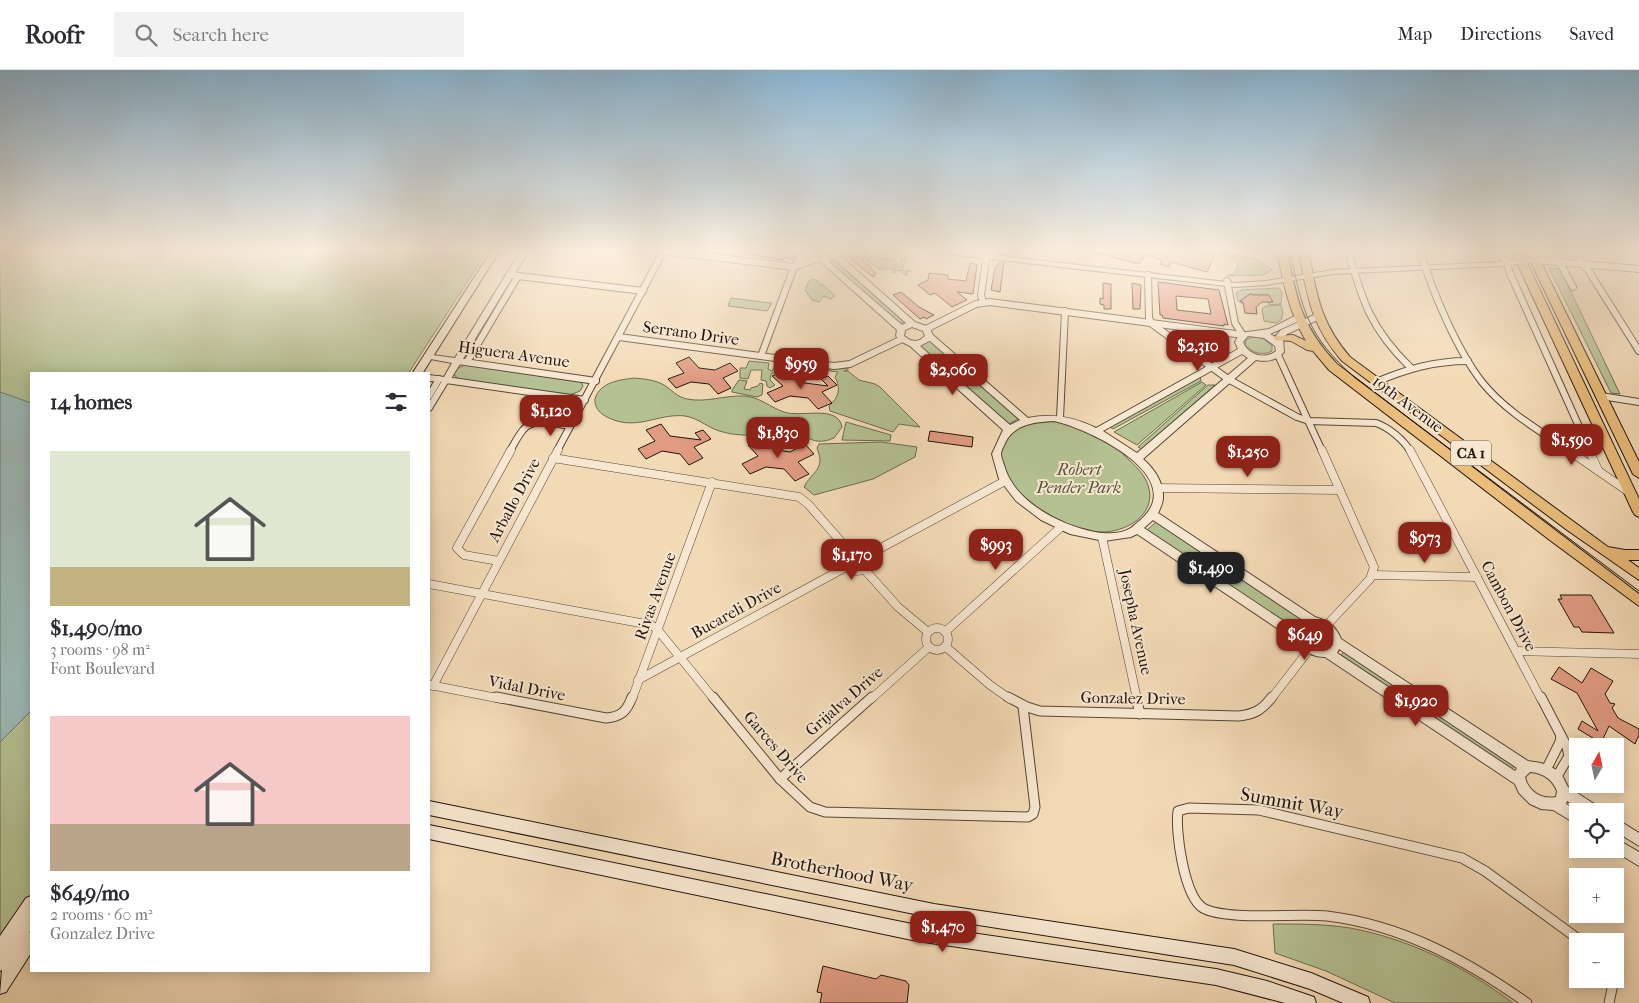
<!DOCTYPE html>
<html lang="en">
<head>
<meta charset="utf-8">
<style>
  :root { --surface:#fff; --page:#f2f2f3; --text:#2b2b33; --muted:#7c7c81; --line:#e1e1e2; --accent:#8f2418 }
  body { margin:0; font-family:"IM FELL French Canon",serif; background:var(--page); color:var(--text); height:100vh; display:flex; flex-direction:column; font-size:19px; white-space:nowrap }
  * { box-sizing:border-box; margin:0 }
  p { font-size:16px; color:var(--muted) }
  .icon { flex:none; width:28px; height:28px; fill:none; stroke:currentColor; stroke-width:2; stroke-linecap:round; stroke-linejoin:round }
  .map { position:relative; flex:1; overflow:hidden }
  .sheet { position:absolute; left:30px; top:302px; width:400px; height:600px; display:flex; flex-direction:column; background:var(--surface); border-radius:0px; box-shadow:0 2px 12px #0003 }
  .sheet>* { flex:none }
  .needle { width:32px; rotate:9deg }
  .buttons { position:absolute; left:1569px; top:668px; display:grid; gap:10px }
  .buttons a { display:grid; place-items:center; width:55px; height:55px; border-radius:0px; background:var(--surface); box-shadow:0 2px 12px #0003; font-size:25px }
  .price { position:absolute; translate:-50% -42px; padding:0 11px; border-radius:10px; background:var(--accent); color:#fff; font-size:16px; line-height:32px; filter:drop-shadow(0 1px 2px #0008) }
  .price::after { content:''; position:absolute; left:50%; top:30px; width:15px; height:11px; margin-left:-8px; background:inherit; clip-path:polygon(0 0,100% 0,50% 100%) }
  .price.active { background:#222; color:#fff }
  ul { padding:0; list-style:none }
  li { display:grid; align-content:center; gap:10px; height:265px; padding:0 20px }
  li span { display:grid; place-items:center; height:155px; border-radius:0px; color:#555 }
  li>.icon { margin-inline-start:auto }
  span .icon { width:90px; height:90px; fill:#fffc; stroke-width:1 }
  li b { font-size:21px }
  h2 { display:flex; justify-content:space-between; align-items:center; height:60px; padding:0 20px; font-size:21px }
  header { display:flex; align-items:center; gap:30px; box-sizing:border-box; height:70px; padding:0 25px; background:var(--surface); border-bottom:1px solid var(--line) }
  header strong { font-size:24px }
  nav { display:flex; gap:28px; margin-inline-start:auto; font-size:18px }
  .search { width:350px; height:45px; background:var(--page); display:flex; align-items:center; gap:12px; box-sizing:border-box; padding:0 18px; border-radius:0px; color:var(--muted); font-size:19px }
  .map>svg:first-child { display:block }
</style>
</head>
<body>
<header>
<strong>Roofr</strong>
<div class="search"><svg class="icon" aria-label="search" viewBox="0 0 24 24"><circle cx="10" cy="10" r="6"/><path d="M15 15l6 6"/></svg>Search here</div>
<nav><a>Map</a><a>Directions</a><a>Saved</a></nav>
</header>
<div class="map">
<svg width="1639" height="933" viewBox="0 0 1639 933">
  <rect width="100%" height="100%" fill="#f3dab6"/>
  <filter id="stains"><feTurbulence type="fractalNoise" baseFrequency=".004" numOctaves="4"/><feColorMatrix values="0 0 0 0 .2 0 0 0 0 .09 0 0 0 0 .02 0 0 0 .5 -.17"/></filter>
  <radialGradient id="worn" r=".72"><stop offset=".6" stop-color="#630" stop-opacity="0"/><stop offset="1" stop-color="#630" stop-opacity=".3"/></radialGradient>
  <!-- green -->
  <g fill="#b4c193" stroke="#6a6a50">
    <polygon points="0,180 488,180 408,304 31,304 31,827 0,874"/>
    <polygon points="1224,183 1256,189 1272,200 1263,205 1227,206 1228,204 1234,205 1239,191 1221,184"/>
    <polygon points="877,187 896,191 898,195 894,200 902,201 898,198 902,195 900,191 906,189 902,200 911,201 907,202 906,206 899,200 893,203 894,199 880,199 865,189"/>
    <polygon points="834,189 836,192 904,252 899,254 829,192"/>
    <polygon points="1549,198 1560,199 1620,324 1611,323"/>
    <polygon points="813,209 818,211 820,215 822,214 835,226 830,229 824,226 819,232 812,230 805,220 809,211"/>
    <polygon points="1279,218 1282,222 1281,234 1269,235 1268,233 1273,232 1269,225 1250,224 1240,231 1243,234 1238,231 1236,223 1241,220"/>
    <polygon points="731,228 770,233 772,233 767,241 728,236"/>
    <polygon points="1281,235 1283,243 1281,250 1276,253 1264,251 1262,239 1266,236"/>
    <path d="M1252,267L1262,268L1272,275V281C1263,286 1252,283 1245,275L1246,270Z"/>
    <polygon points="930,270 1018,349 1007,355 918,276"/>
    <polygon points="749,291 769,293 768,299 772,301 776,294 782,295 780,300 771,304 770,310 775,315 770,318 767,316 766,311 761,310 762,300 751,300 748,309 740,308 740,298 746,298"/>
    <polygon points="465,295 581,312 583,316 580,321 570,325 459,309 455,306 454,303 456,299"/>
    <path d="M830,298H848V300L844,301H848L859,310L875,314L880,317L920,357L899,354L893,362L830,341L829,336C839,327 841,319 835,307L838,302L830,301Z"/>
    <polygon points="1200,307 1201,311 1113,359 1110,357"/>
    <path d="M634,308C645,309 655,310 664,315C672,320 677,327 687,329C706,333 725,325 745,326C762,328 769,337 784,342C801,348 838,334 842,357L834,368C813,377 808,365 791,361C779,358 768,362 757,364C746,366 734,365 723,362C709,359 699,348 685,346C662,343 641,358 617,351C607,348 594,342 595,329C600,312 619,310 634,308Z"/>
    <polygon points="739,310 747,311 744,319 750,320 751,318 758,316 760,313 763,314 762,325 757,327 732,322 732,320"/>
    <polygon points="1202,312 1206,315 1137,375 1114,362"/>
    <polygon points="1208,315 1215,315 1142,379 1138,377"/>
    <path d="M1054,351C1081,356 1111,370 1130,391C1137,397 1145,406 1148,415C1158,445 1125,463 1100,462C1070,462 1019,431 1006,404C1003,397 1002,389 1000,382C1013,354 1024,353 1054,351Z"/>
    <polygon points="846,352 891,365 890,371 842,370"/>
    <path d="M881,372L917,377L915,387L873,409L814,425L804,417C812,401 826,400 817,378L819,374Z"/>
    <polygon points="1156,452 1303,549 1294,560 1146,461"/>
    <polygon points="1345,581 1516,694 1512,699 1341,585"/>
    <path d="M1273,854C1299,854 1325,854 1350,858C1410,869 1465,897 1513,933H1395L1326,901L1275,883Z"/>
  </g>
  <!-- water -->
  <polygon fill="#9db9b6" stroke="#6b7772" points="0,322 31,333 31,641 0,672"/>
  <!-- building -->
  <g fill="#e09b82" stroke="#21140c" fill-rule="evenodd">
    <polygon points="747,180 795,180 800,182 792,190 786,187 783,190 747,184"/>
    <polygon points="854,180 871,180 862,189 876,203 873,207 852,190 855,187 849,185"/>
    <polygon points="1094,180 1112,180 1126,184 1126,180 1199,180 1215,184 1207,202 1171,192 1169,197 1160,194 1162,190 1146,185 1139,194 1093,182"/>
    <polygon points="999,192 1004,192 1000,222 991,220 995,198 997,197"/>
    <polygon points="970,193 977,195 973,224 957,222 967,230 952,237 935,223 930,225 918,215 928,210 929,203 948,205 948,209 966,211"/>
    <path d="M1158,212L1219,220L1228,255L1224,254V256L1163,248L1162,245H1160ZM1176,226L1208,229L1211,244L1177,240Z"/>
    <polygon points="1103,213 1111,214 1111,239 1104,239 1104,235 1100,234 1100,228 1103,229"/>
    <polygon points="1132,213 1141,215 1140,239 1133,239"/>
    <polygon points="901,222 919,237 934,245 926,249 924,247 920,249 893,225"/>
    <polygon points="1250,224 1253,225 1269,225 1273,232 1262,232 1256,237 1257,244 1245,243 1243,232 1240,231"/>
    <polygon points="689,287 699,298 715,300 730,293 738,301 723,308 731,318 718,324 709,314 691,312 676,318 668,309 684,303 676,293"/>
    <polygon points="786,300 797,312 828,316 821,309 828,306 837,315 822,322 832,333 818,339 808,328 790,326 775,332 767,323 783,316 772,306"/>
    <polygon points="661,354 670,366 701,370 695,363 703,360 711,369 694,377 703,388 689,395 680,384 662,381 646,389 638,379 655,371 646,360"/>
    <polygon points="930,361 973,367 972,377 928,371"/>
    <polygon points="762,368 772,379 790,382 805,374 814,384 798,392 809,404 795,411 784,399 766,397 750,404 742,394 758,386 748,375"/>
    <polygon points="1560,525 1591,525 1614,563 1582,562 1579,557 1574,557 1558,529 1562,529"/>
    <polygon points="1559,597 1582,613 1591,598 1613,611 1605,624 1610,633 1615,634 1612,638 1618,648 1639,659 1639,665 1635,674 1609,656 1601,673 1578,659 1582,651 1598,661 1577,623 1551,609"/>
    <polygon points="823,896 876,909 881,905 906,911 909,915 907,933 820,933 822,923 817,922"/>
  </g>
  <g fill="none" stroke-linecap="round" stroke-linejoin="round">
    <!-- minor-far2 casing -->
    <g stroke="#564636" stroke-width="8">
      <g id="minor-far2">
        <path d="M1348,180C1362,231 1371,259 1410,297"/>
        <path d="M1420,180C1431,219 1457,280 1482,312C1505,341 1540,361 1570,381"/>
        <polyline points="1497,180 1507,192 1509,201 1590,381"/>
        <polyline points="1553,180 1573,217"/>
        <path d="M1579,180C1576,189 1582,194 1588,200L1639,281"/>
        <polyline points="663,181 794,197 816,189"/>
        <polyline points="1535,190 1639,199"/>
        <polyline points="510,205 643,221"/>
        <path d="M1148,205L1149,248L1152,254L1228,309L1297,347L1309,351L1376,353C1388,357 1404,370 1410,381"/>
        <polyline points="1227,211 1235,253 1242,264"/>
        <polyline points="983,232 981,225 987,184"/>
        <polyline points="926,259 976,234 990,232 1243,265"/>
        <polyline points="619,267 834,296 850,294 902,269"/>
        <polyline points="1278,285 1322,381"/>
        <polyline points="761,286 794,197 806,182"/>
        <polyline points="458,291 596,311"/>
        <polyline points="467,292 518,206"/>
        <path d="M1376,312C1407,299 1434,291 1468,291"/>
        <polyline points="429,326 439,309"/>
        <polyline points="1601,326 1639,332"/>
        <polyline points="429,338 446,310 585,330"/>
        <polyline points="1060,348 1065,241"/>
        <path d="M510,381C514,374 518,366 523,360C533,347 556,354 570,356"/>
        <polyline points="557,381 664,180"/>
      </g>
    </g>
    <!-- minor-far1 casing -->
    <g stroke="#564636" stroke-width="9">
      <g id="minor-far1">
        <polyline points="1322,380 1374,497 1370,509 1326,556"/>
        <polyline points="1410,380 1541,629"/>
        <polyline points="1568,380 1629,422"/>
        <polyline points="1589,380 1598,400"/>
        <polyline points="553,388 799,427 808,434 851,483"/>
        <polyline points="1157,418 1339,420"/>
        <polyline points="1102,467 1137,629"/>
        <circle cx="857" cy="491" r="10"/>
        <polyline points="866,486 1005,411"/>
        <polyline points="499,491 464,485 457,478 511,380"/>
        <polyline points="864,499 898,537 928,562"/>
        <polyline points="1373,505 1477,507"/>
        <polyline points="429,514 651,555 657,559 714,629"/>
        <circle cx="937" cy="569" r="11"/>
        <polyline points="945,562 1061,457"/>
        <polyline points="946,577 990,615 1010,629"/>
        <polyline points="1516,581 1639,584"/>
        <polyline points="638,610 848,496"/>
        <polyline points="430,615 502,629"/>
        <polyline points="433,616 558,380"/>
        <polyline points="632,629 712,412"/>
        <polyline points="871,629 929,577"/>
        <polyline points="1271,629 1305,585 1308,578"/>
      </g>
    </g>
    <!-- minor casing -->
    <g stroke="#564636" stroke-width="11">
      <g id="minor">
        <path d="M496,627L606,648C621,647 627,641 632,627"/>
        <polyline points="713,627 780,709 810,737 825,742 1028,747 1033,744 1035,737 1023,637"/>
        <path d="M1008,627L1027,637L1040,641L1239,646C1255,644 1262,640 1272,627"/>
        <polyline points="1136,627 1140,644"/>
        <polyline points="1541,627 1567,677 1569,686 1556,708"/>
        <polyline points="1546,700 1560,672 1561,666"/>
        <polyline points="780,709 872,627"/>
        <path d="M1527,933C1466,890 1402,855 1327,846C1298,843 1225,851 1203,838C1184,826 1175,761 1178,741L1189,738L1259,740L1462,788L1485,801L1581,871"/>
        <polyline points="1609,933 1614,909"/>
      </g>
    </g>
    <!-- tertiary casing -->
    <g stroke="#564636" stroke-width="2">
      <g id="tertiary">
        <polygon points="521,180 529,180 449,312 429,311 429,305 444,307 452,293 425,288 425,284 455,288"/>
        <path d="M802,180H810L813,186L822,187L831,183H837L915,252L929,257L933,265L1028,348C1052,343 1074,347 1096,358L1238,279L1235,272L1240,263L1269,259L1295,246H1301V250L1270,264L1275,267L1281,260L1314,245H1320V249L1287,264L1283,268L1284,282C1276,291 1267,292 1256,290L1143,389C1154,398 1164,413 1163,428C1163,433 1160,439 1158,443L1315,547C1328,551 1336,556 1341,569L1528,691L1541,693L1555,699L1563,707L1568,717L1599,737L1601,741H1584L1567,731L1566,734L1578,741V755L1553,740L1541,739L1530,734L1519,723L1515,714L1325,587C1313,587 1302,581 1296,571L1137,464L1131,467L1104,471L1070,464L1041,450L1016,431L999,409L992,384L1003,360L910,276L900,271L896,266L897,260L821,192L807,189ZM834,189L906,253L902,255L828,191ZM912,257L923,261L925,266L920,270L915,271L910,270L904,266L905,260ZM1248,266L1264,268L1275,276L1276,281C1265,290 1248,285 1243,272ZM929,271H930L1020,350L1010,355L920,276ZM1242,284L1248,288L1137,383L1103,361ZM1054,351C1090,359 1193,408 1138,452C1135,454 1132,458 1129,459C1120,464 1104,464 1095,462C1060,455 1014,432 1004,395C1003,392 1001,387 1001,384C1001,381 1004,376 1005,373C1014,354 1035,352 1054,351ZM1153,450L1301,549L1294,558L1144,458ZM1308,556C1319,555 1328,562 1332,572L1329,576C1317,578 1305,574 1304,560ZM1339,579L1517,698L1515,701L1337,583ZM1530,702C1543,703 1552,709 1557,721L1556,727C1541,730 1528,721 1525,707Z"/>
        <polygon points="926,180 950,180 1235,213 1266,211 1333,200 1499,192 1535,188 1539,190 1535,192 1499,196 1333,204 1266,215 1235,217 930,182"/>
        <polygon points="1615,748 1639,763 1639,776 1615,761"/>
        <polygon points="1615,768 1639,782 1639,796 1611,779 1615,779"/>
      </g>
    </g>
    <!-- secondary casing -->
    <g stroke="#21140c" stroke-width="2">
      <g id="secondary">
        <polygon points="492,180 500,180 422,304 412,304"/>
        <polygon points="429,731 934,834 1234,879 1311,903 1368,927 1370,933 1343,933 1310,919 1234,895 934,848 429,745"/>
        <polygon points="429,755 917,855 1216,899 1267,911 1314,927 1316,933 1285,933 1216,915 917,871 429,769"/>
        <polygon points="31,826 31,860 29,863 31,862 31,883 6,922 0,924 2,900 0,901 0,866 26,828"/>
      </g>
    </g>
    <!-- primary casing -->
    <g stroke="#21140c" stroke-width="2">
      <g id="primary">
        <polygon points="1511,180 1521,180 1639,429 1639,447 1635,445 1633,442"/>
        <polygon points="1525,180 1535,180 1639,392 1639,408 1633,404"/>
      </g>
    </g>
    <!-- trunk casing -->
    <g stroke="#21140c" stroke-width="2">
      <g id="trunk">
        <path d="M1277,180H1287C1296,229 1302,257 1337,294L1639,524V536L1551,471L1329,300L1313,281L1307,280L1291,271L1275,270L1274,268L1275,266L1293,265L1306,271C1289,242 1283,212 1277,180Z"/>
        <path d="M1298,180H1308C1317,224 1319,251 1350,287L1608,477L1625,480H1639V490H1628L1639,498V510L1567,460L1342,291C1310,254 1308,226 1298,180Z"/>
      </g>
    </g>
    <!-- minor-far2 -->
    <use href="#minor-far2" stroke="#f7e7d0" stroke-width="6"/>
    <!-- minor-far1 -->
    <use href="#minor-far1" stroke="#f7e7d0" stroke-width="8"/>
    <!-- minor -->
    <use href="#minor" stroke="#f7e7d0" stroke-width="9"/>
    <!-- tertiary -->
    <use href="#tertiary" fill="#f7e7d0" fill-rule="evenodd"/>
    <!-- secondary -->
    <use href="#secondary" fill="#f7e7d0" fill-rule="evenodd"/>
    <!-- primary -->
    <use href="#primary" fill="#eabd7b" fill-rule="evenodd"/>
    <!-- trunk -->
    <use href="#trunk" fill="#eabd7b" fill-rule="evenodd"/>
    <!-- tram -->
    <path stroke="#21140c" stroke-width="1" d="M1290,180C1302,240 1307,265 1354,307L1639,521"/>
  </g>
  <!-- sky -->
  <linearGradient id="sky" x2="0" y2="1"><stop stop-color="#8ab6d4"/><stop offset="0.58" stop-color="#faeede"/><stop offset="1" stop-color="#faeede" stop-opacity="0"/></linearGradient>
  <rect width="1639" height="311" fill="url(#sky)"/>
  <g text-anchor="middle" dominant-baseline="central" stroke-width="4" stroke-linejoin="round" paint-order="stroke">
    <!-- shield labels -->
    <rect fill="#f7e7d0" stroke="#615347" stroke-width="1" x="1451" y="370.5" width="40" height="25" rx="4"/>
    <g font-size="15" font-weight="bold" fill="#21140c">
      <text x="1471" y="383">CA 1</text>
    </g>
    <!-- street labels -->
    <g font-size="16" fill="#21140c" stroke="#f7e7d0">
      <text transform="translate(691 263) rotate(8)">Serrano Drive</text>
      <text transform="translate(514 284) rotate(8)">Higuera Avenue</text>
      <text transform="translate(1408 334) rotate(37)">19th Avenue</text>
      <text transform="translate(514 430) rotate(-62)">Arballo Drive</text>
      <text transform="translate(655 526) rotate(-70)">Rivas Avenue</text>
      <text transform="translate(1509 536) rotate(62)">Cambon Drive</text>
      <text transform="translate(736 540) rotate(-29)">Bucareli Drive</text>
      <text transform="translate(1136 552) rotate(78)">Josepha Avenue</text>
      <text transform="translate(527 618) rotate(11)">Vidal Drive</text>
      <text transform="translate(1133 628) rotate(1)">Gonzalez Drive</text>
      <text transform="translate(844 631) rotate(-41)">Grijalva Drive</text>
      <text transform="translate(776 677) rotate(49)">Garces Drive</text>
    </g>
    <!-- park labels -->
    <g font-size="16" font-style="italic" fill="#54513b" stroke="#f7e7d0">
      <text x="1079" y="399">Robert<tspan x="1079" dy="18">Pender Park</tspan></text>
    </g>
    <!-- near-street labels -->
    <g font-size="19" fill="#21140c" stroke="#f7e7d0">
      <text transform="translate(1292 733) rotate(10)">Summit Way</text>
      <text transform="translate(842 802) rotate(11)">Brotherhood Way</text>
    </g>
  </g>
  <rect width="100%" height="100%" filter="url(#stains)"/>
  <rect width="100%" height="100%" fill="url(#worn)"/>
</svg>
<div class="buttons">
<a><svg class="needle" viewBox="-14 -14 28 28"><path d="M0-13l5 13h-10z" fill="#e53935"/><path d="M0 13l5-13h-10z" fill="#7c7c81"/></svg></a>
<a><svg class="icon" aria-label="locate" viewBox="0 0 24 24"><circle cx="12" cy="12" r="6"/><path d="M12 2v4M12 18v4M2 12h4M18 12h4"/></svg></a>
<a>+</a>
<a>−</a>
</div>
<b class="price" style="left:1198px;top:302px">$2,310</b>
<b class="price" style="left:801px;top:320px">$959</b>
<b class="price" style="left:953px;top:326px">$2,060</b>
<b class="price" style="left:551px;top:367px">$1,120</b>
<b class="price" style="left:778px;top:389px">$1,830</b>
<b class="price" style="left:1572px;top:396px">$1,590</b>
<b class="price" style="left:1248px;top:408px">$1,250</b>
<b class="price" style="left:1425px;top:494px">$973</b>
<b class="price" style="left:996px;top:501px">$993</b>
<b class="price" style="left:852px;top:511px">$1,170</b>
<b class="price active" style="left:1211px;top:524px">$1,490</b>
<b class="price" style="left:1305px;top:591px">$649</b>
<b class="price" style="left:1416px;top:657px">$1,920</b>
<b class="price" style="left:943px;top:883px">$1,470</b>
<section class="sheet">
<h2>14 homes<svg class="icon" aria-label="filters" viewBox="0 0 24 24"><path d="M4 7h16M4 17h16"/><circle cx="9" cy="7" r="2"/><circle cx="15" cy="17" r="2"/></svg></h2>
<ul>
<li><span style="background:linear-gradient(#dfe7d0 75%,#c2b280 0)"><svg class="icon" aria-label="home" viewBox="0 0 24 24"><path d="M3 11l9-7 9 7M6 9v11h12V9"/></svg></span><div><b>$1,490/mo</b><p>3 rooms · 98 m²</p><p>Font Boulevard</p></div></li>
<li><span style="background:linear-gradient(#f6c9c9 70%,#b9a48a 0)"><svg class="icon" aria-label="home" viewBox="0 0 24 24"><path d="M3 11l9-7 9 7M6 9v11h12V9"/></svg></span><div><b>$649/mo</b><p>2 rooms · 60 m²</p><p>Gonzalez Drive</p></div></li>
</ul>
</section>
</div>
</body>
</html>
